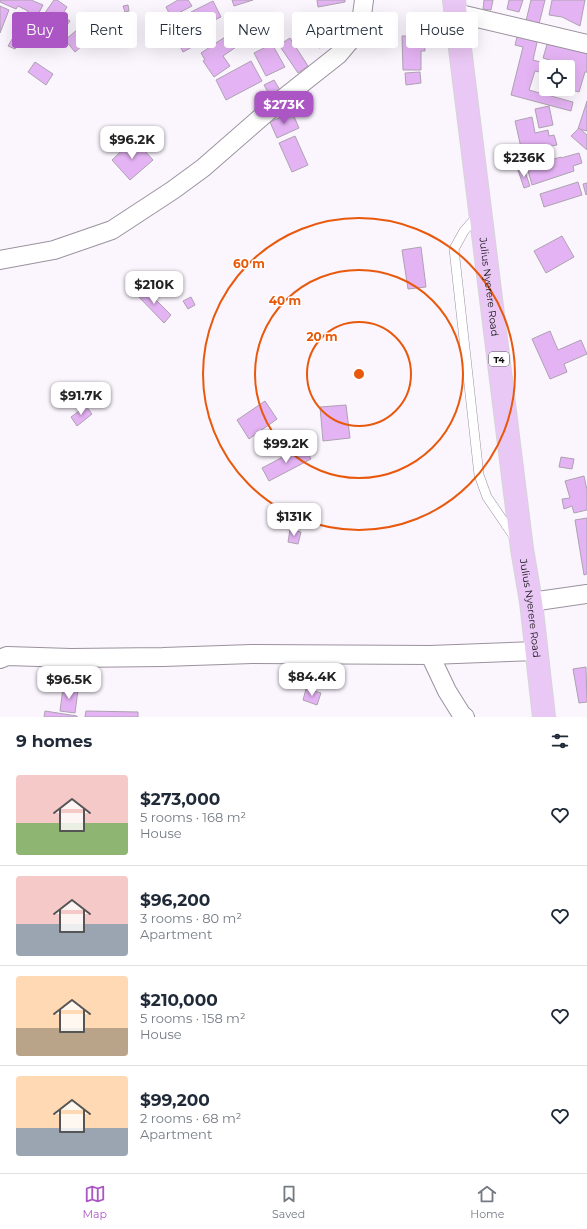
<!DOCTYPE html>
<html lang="en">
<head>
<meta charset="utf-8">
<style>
  :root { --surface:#fff; --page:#f6f6f7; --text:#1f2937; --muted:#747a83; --line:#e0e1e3; --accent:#ab56c4 }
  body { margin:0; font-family:Montserrat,sans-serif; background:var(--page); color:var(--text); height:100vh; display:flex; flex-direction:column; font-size:15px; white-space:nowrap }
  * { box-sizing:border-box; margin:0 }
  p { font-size:13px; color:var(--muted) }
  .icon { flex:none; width:22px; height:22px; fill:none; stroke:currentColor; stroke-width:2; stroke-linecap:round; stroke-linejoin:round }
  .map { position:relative; height:717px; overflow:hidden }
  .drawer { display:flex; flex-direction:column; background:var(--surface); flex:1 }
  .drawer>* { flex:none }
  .guide { position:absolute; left:12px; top:12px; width:563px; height:36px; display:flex; gap:8px }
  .buttons { position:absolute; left:539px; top:60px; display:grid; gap:8px }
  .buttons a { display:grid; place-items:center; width:36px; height:36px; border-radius:4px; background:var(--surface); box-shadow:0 4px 16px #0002; font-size:20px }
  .price { position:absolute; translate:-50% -34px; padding:0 9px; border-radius:8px; background:#fff; color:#222; font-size:13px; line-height:26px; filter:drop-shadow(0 1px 2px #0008) }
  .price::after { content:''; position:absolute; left:50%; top:24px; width:12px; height:9px; margin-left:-6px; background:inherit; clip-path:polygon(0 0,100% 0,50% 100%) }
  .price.selected { background:var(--accent); color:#fff }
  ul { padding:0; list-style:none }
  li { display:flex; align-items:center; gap:12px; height:100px; padding:0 16px }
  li+li { border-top:1px solid var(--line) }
  li span { display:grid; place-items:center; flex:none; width:112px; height:80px; border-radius:4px; color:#555 }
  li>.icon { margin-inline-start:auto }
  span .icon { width:48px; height:48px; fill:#fffc; stroke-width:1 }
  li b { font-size:17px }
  h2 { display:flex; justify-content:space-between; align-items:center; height:48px; padding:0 16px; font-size:17px }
  .tag { padding:0 14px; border-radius:4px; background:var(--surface); box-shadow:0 4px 16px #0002; font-size:14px; line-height:36px }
  .tag.selected { background:var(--accent); color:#fff }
  .tab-bar { display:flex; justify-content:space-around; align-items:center; height:56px; border-top:1px solid var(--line); background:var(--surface); font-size:11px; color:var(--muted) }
  .tab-bar a { display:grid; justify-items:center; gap:2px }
  .tab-bar .selected { color:var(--accent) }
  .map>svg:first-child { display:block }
</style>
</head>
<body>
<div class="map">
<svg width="587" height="717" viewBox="0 0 587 717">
  <rect width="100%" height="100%" fill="#fbf5fe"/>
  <!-- building -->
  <g fill="#e4b3f3" stroke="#ada2b0">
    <polygon points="0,0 31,0 43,5 33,24 24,20 28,11 18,6 16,9 0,2"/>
    <polygon points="54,0 57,0 67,7 62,15 70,21 62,32 54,27 53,29 40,20"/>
    <polygon points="178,0 188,0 192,6 171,17 166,7"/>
    <polygon points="232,0 253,0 234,6"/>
    <polygon points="317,0 345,0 345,2 318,7"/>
    <polygon points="484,0 493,0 491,10 483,9"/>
    <polygon points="509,0 523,0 519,12 507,9"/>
    <polygon points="531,0 545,0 539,24 526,21"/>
    <polygon points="552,0 585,0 580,26 562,17 549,15"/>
    <polygon points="213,1 221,17 198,28 191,12"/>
    <polygon points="128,5 129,11 125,12 123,6"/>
    <polygon points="0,6 9,10 0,33"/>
    <polygon points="107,16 114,25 106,31 99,23"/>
    <polygon points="183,18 191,33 199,29 205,40 183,52 169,25"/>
    <polygon points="90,19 100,30 75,52 65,40"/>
    <polygon points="331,20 338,42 319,48 312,26"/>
    <polygon points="36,22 47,29 41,38 33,33 32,35 27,32 30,26 32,28"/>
    <polygon points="424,26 425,51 421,51 421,70 403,70 402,36 411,36 410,27"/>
    <polygon points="17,31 24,35 15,49 8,46"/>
    <polygon points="234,31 242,43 223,56 230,66 214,77 203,61 205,60 201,53"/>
    <polygon points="518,33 538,38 533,60 559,67 546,67 546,79 543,78 544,73 535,71 529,90 573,102 571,111 511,95 523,47 515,45"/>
    <polygon points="290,38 308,66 298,73 279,45"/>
    <polygon points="548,41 587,53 587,72 585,72 579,92 568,89 568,81 572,67 543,58"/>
    <polygon points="272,44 285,67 266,76 254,53"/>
    <polygon points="251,61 262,81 226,100 216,80"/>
    <polygon points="35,62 53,74 46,85 28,72"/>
    <polygon points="420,72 421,83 406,85 405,73"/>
    <polygon points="274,80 280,90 270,96 264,85"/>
    <polygon points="587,101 587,131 578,129"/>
    <polygon points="549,106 553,125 539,128 535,109"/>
    <polygon points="292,112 299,128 277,138 270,122"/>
    <polygon points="532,117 535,133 548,130 549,136 554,135 557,145 522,152 515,121"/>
    <polygon points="579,128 587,135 587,150 571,136"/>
    <polygon points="295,136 308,165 292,172 279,143"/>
    <polygon points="134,139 153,160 130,180 112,160"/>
    <polygon points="532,153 535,163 524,165 522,155"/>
    <polygon points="579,153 582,163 573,166 574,171 532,185 527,167 561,157 561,158"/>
    <polygon points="524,169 530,186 524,188 518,170"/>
    <polygon points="578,182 582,195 544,207 540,194"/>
    <polygon points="587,183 587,194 586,195 583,184"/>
    <polygon points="562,236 574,257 546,273 534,251"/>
    <polygon points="421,247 426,287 408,289 402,250"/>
    <polygon points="144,288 171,315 164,323 137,295"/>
    <polygon points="191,297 195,305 188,309 183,301"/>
    <polygon points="550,331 558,350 581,340 587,354 564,364 567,372 550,379 532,339"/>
    <polygon points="265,401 277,419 249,439 237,420"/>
    <polygon points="346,405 350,438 323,441 320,407"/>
    <polygon points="86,406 92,414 77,426 71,417"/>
    <polygon points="292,438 297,447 282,454 278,444"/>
    <polygon points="304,446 311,459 269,481 262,468"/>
    <polygon points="561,457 574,459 572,469 559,467"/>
    <polygon points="584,476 587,490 587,510 574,513 572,506 564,509 562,499 570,498 565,481"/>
    <polygon points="587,518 587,574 584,575 575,520"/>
    <polygon points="290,530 301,532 298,544 288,542"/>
    <polygon points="302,665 333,666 333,681 301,679"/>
    <polygon points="586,667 587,702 579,703 573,669"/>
    <polygon points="63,688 78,690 75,713 60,711"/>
    <polygon points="306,689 321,693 317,705 303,700"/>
    <polygon points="45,711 77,716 77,717 44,717"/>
    <polygon points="86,711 138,712 138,717 85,717"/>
  </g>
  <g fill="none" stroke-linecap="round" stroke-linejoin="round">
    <!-- lane casing -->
    <g stroke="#9b919e" stroke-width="10">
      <polyline id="lane" points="479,214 464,231 454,249 479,475 487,497 515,538"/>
    </g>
    <!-- street casing -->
    <g stroke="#9b919e" stroke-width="20">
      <g id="street">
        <polyline points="456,13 587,44"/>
        <polyline points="0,260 54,250 112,230 173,190 203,168 281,100 338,55 349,42 362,15 364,0"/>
        <polyline points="531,602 587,594"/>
        <polyline points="430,655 447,691 462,715 465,717"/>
        <polyline points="0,659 7,656 71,658 163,657 252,654 430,655 537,651"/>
      </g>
    </g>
    <!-- highway casing -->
    <g stroke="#d5d4d5" stroke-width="24">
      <g id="highway">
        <path id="s1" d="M454,0L522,549L531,602L544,717"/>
      </g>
    </g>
    <!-- lane -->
    <use href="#lane" stroke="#fff" stroke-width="9"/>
    <!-- street -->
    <use href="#street" stroke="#fff" stroke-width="18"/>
    <!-- highway -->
    <use href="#highway" stroke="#eac8f5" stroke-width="22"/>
  </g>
  <!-- distance rings -->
  <g fill="none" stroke="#e8590c" stroke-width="2">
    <circle cx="359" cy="374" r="52"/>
    <circle cx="359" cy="374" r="104"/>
    <circle cx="359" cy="374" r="156"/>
  </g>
  <g text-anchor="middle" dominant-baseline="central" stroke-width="3" stroke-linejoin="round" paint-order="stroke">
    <!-- shield labels -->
    <rect fill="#fff" stroke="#5a585a" stroke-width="1" x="489" y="352" width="20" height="14" rx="3"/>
    <g font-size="9" font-weight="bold" fill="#131014">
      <text x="499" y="359">T4</text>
    </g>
    <!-- street labels -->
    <g font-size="10" fill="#131014" stroke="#fff">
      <text stroke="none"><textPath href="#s1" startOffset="289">Julius Nyerere Road</textPath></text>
      <text stroke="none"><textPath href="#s1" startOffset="613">Julius Nyerere Road</textPath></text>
    </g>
  </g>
  <circle cx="359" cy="374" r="6" fill="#e8590c" stroke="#fff" stroke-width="2"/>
  <g font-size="12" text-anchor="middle" font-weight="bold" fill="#e8590c" stroke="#fff" stroke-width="3" stroke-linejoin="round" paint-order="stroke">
    <text x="249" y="268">60 m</text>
    <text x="285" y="305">40 m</text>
    <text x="322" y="341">20 m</text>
  </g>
</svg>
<div class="buttons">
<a><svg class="icon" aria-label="locate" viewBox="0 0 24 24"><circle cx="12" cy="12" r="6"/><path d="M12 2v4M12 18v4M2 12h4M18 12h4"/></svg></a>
</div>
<b class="price selected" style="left:284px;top:125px">$273K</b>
<b class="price" style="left:132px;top:160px">$96.2K</b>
<b class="price" style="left:524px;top:178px">$236K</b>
<b class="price" style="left:154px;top:305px">$210K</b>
<b class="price" style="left:81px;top:416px">$91.7K</b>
<b class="price" style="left:286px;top:464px">$99.2K</b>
<b class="price" style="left:294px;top:537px">$131K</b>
<b class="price" style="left:312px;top:697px">$84.4K</b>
<b class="price" style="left:69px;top:700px">$96.5K</b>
<div class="guide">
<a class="tag selected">Buy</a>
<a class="tag">Rent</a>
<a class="tag">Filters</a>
<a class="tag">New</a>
<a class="tag">Apartment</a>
<a class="tag">House</a>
</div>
</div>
<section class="drawer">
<h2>9 homes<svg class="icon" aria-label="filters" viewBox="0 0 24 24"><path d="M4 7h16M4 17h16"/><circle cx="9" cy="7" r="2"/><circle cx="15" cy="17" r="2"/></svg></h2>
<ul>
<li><span style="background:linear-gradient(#f6c9c9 60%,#8fb573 0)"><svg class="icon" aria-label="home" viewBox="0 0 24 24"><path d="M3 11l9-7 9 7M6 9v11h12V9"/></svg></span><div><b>$273,000</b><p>5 rooms · 168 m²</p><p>House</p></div><svg class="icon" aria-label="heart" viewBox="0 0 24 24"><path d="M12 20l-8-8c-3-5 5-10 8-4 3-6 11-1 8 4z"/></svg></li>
<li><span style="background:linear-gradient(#f6c9c9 60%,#9aa5b1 0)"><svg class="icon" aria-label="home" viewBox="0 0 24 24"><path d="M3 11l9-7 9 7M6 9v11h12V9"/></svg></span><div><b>$96,200</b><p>3 rooms · 80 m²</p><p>Apartment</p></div><svg class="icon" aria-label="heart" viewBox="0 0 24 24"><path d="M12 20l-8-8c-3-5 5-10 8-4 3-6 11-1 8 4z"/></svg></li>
<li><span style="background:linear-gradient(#ffd9b3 65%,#b9a48a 0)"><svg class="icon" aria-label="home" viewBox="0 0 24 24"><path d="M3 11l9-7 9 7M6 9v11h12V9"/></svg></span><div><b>$210,000</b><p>5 rooms · 158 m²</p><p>House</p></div><svg class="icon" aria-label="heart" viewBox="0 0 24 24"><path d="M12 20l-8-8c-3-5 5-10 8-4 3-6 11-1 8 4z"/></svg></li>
<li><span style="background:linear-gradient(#ffd9b3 65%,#9aa5b1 0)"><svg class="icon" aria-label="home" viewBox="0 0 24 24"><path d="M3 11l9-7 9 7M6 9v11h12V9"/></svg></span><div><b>$99,200</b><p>2 rooms · 68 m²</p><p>Apartment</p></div><svg class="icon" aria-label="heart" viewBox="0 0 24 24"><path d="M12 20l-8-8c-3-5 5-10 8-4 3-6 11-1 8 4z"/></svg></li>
</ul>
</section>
<nav class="tab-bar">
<a class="selected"><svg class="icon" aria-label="map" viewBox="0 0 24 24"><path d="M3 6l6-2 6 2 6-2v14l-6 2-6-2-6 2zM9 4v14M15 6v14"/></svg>Map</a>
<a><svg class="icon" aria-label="saved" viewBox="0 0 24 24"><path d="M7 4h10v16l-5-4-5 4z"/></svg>Saved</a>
<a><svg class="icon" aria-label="home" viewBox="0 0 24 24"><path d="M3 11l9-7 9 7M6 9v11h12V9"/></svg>Home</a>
</nav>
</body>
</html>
